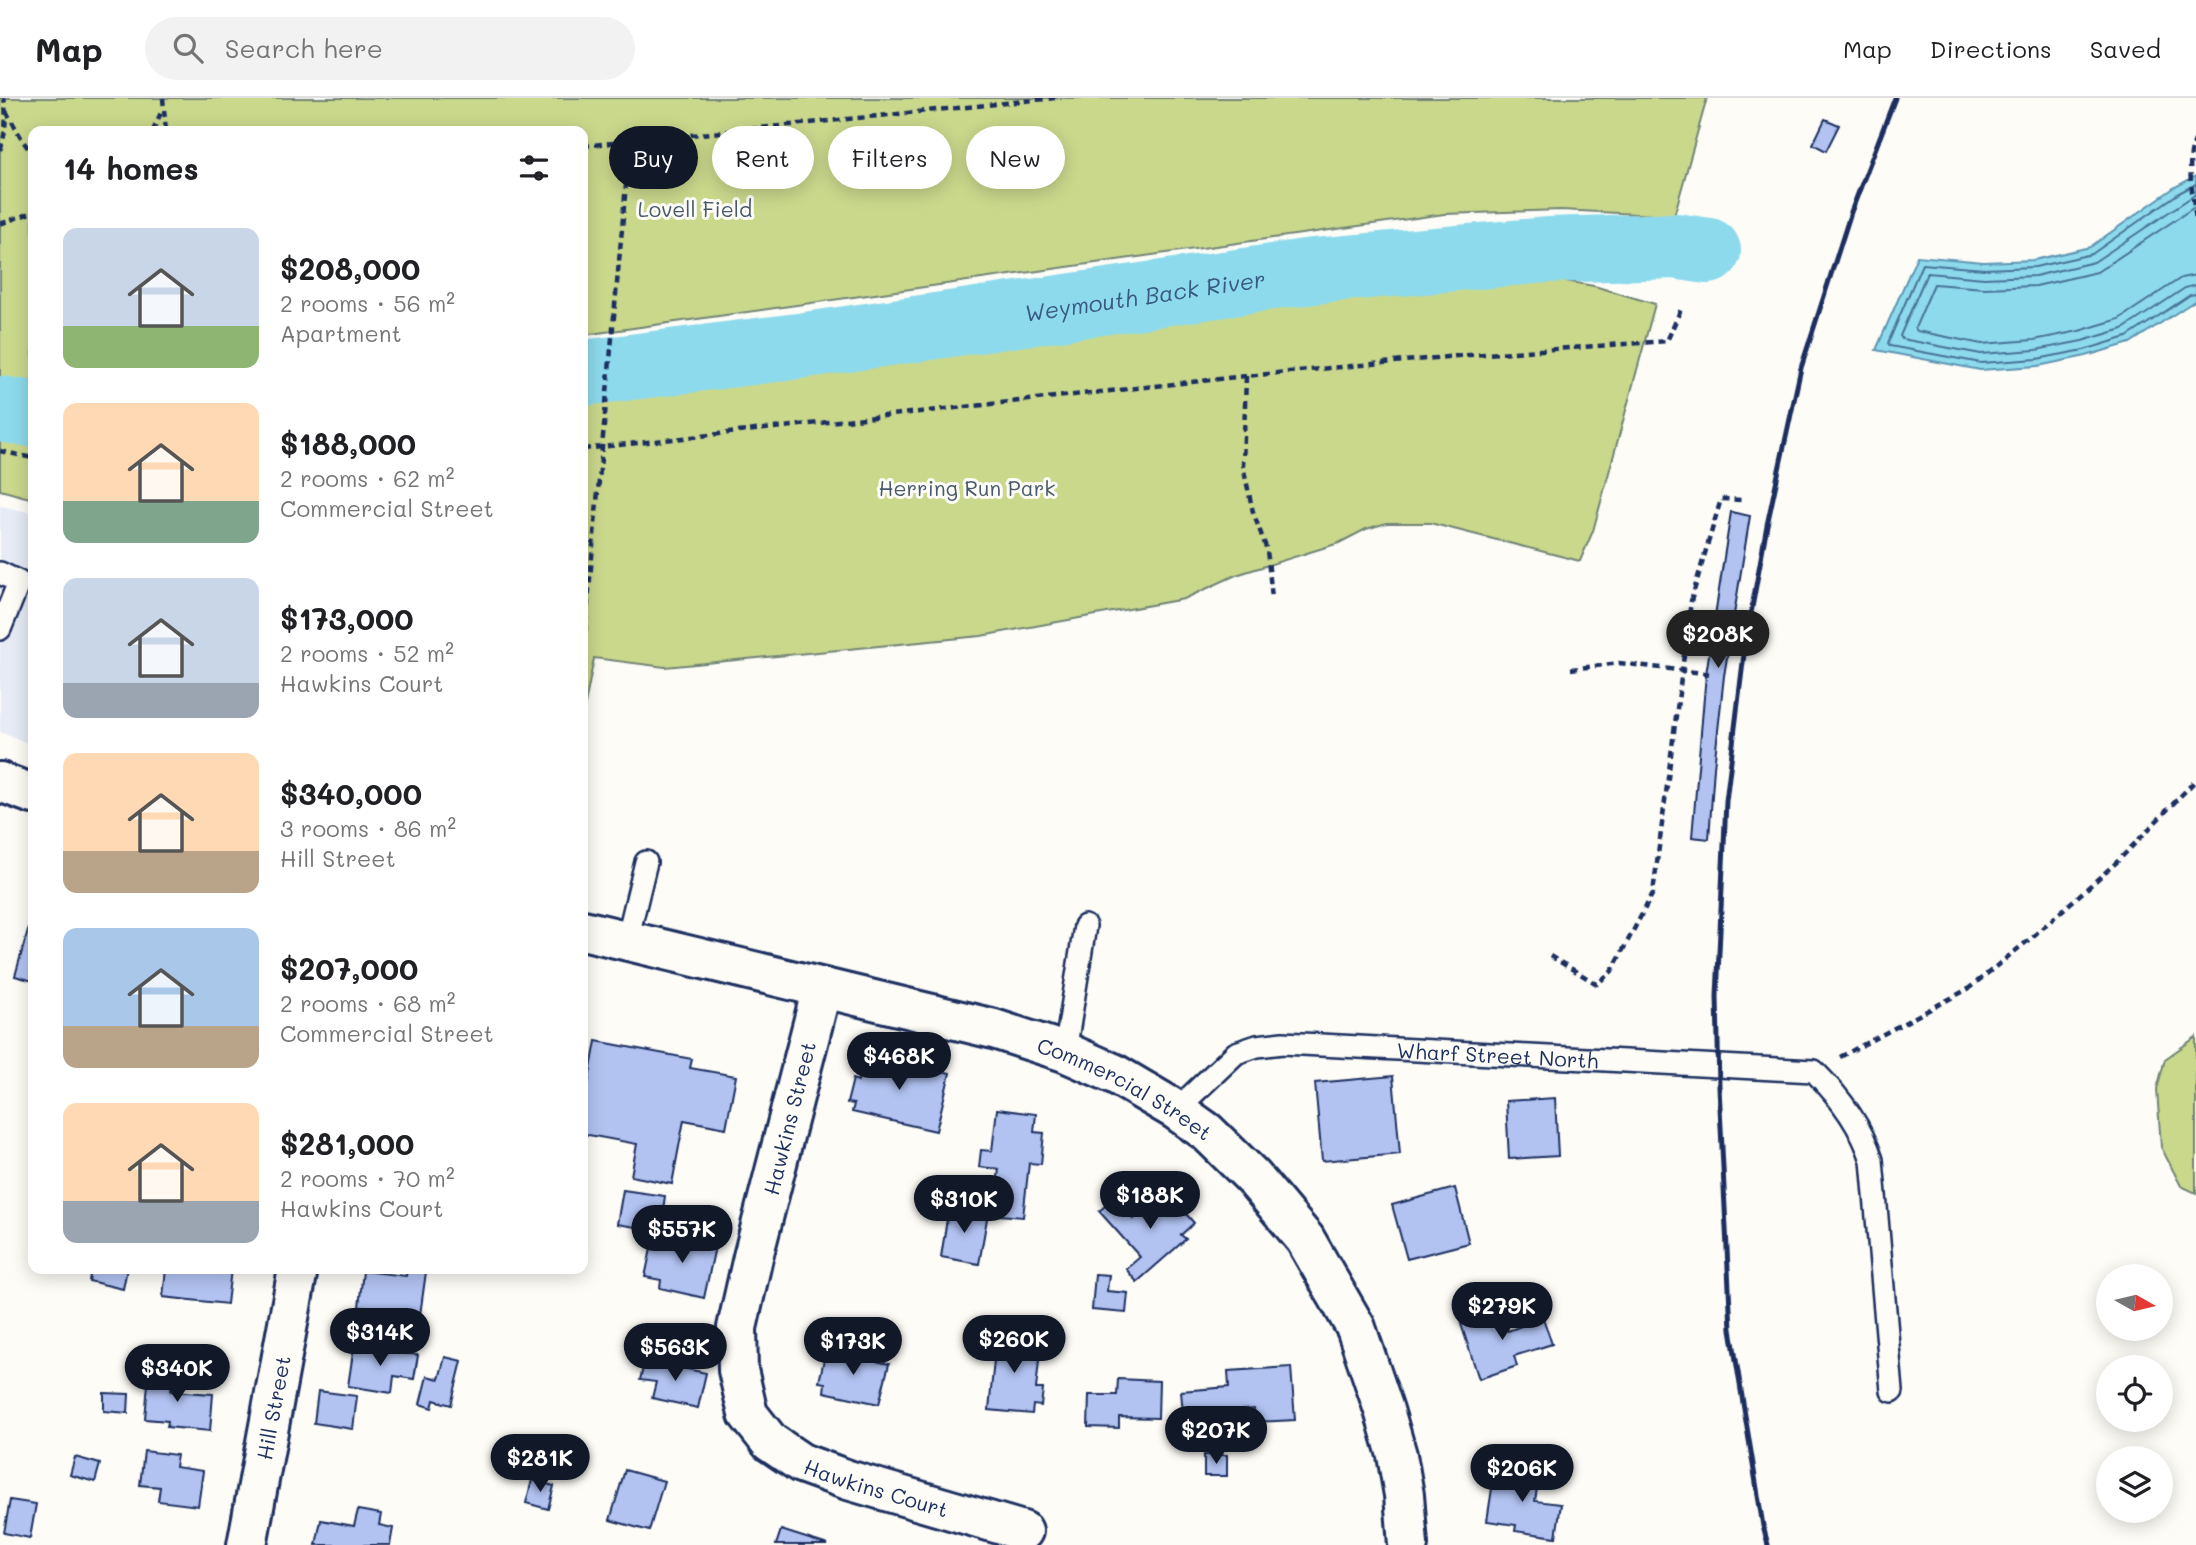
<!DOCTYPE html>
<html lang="en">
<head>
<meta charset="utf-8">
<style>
  :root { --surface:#fff; --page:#f2f2f2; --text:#202124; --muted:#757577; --line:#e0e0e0; --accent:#111827 }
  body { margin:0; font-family:Mali,sans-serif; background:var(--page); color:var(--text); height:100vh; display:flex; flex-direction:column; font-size:26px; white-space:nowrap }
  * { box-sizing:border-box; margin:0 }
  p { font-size:23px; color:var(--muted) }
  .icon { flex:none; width:38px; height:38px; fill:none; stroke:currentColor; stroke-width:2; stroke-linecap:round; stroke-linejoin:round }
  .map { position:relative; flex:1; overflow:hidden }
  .panel { position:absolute; left:28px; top:28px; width:560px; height:1148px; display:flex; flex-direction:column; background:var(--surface); border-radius:14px; box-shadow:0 4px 18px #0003 }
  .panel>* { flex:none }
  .banner { position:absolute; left:609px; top:28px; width:665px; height:63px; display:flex; gap:14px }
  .needle { width:46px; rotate:98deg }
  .buttons { position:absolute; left:2096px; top:1166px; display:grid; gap:14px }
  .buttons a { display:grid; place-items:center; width:77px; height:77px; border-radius:50%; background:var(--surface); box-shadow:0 4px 18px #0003; font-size:35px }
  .price { position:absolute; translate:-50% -60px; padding:0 16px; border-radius:24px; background:var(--accent); color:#fff; font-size:23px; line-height:46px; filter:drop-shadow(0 2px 4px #0008) }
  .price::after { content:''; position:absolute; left:50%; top:42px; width:21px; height:16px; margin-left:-10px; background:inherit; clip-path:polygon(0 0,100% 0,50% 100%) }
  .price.current { background:#222; color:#fff }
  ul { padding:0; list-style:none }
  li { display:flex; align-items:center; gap:21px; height:175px; padding:0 35px }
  li span { display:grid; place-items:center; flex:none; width:196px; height:140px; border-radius:14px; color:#555 }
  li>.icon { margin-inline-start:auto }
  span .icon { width:84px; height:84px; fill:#fffc; stroke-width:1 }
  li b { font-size:30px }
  h2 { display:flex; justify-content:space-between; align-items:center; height:84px; padding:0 35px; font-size:30px }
  .pill { padding:0 24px; border-radius:32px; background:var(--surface); box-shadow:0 4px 18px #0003; font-size:24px; line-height:63px }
  .pill.current { background:var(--accent); color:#fff }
  header { display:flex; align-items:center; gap:42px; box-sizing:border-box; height:98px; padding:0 35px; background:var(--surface); border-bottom:2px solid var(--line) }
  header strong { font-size:33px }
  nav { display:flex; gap:38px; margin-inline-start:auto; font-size:24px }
  .search { width:490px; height:63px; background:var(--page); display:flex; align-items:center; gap:18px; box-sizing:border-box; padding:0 24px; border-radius:38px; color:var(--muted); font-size:26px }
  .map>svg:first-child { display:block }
</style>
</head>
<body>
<header>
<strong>Map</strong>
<div class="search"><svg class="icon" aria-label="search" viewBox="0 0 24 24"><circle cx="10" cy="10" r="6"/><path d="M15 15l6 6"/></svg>Search here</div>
<nav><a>Map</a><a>Directions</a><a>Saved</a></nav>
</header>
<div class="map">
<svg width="2196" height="1447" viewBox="0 0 2196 1447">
  <rect width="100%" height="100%" fill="#fdfcf7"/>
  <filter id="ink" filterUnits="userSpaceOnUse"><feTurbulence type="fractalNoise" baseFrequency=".0143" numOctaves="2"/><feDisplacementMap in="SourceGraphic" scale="14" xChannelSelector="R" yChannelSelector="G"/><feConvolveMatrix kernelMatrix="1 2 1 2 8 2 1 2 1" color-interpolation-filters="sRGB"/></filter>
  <g filter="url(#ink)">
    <!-- built -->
    <polygon fill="#e6ebf6" points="0,408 33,415 33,647 0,634"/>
    <!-- green -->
    <g fill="#cad88c" stroke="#728475" stroke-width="2">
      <polygon points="0,0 1707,0 1674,118 1561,112 1444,116 583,237 583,33 33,33 33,304 0,299"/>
      <polygon points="1517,175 1594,188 1655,206 1593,433 1580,463 1430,425 1387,425 1366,431 1339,445 1236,477 1184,501 981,538 665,569 594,560 583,617 583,292 1317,191 1444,177"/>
      <polygon points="0,323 33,330 33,401 0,392"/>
      <polygon points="2196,939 2196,1095 2181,1088 2161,1049 2157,991 2165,961"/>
    </g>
    <!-- water -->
    <polygon fill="#8ddaec" stroke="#5f96b3" stroke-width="2" points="2196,78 2196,202 2130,245 2086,258 2038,268 1980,272 1876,252 1917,158 1984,164 2034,162 2090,149 2175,89"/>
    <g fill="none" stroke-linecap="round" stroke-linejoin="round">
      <!-- shore -->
      <g stroke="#497397" stroke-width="2">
        <polyline points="2196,86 2179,95 2092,156 2035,169 1984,171 1922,166 1888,245 1890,248 1981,265 2037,261 2084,252 2127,239 2190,197 2196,196"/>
        <polyline points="2196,96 2094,164 2035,178 1984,180 1927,175 1900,238 1902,241 1981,256 2036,252 2082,243 2123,231 2185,190 2196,187"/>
        <polyline points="2196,108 2097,174 2036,188 1984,190 1934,186 1915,230 1917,233 1982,246 2034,242 2079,233 2119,221 2181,180 2196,177"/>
      </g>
      <!-- river -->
      <g stroke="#8ddaec" stroke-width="66">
        <path id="s1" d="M583,275L799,248L1313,173L1547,152L1675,148L1708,153"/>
        <polyline points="0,311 33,316"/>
      </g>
    </g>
    <!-- building -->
    <g fill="#b2c3f2" stroke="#1b2f5e" stroke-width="2">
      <polygon points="1825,21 1839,27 1826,53 1813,46"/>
      <polygon points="1731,414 1750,418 1724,578 1714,669 1709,741 1692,739 1706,576"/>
      <polygon points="33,814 33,883 15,878"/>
      <polygon points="596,943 692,961 690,970 736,978 726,1030 684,1022 672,1086 631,1078 637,1046 583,1036 583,986 588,987"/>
      <polygon points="864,955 950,975 936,1033 852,1014 854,1006 847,1005 853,981 858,983"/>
      <polygon points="1393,978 1400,1056 1322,1063 1315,985"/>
      <polygon points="1555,1000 1558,1058 1509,1061 1506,1003"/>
      <polygon points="997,1011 1036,1016 1034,1034 1044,1035 1041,1066 1029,1065 1023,1119 1000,1117 1002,1096 996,1095 999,1071 979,1069 981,1052 992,1053"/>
      <polygon points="1455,1090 1469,1145 1407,1161 1392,1107"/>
      <polygon points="623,1092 665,1098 660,1133 617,1126"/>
      <polygon points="1166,1093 1194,1125 1181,1137 1186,1141 1137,1184 1126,1171 1140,1159 1099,1113 1115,1100 1133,1121"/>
      <polygon points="949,1108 988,1115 979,1166 941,1159"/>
      <polygon points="672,1134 716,1144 704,1200 660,1190 661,1182 645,1179 652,1146 669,1150"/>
      <polygon points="91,1171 127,1171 123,1191 89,1183"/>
      <polygon points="166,1171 231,1171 227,1206 163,1199"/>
      <polygon points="407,1171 426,1174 420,1217 359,1209 363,1173 406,1178"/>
      <polygon points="1095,1176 1109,1177 1107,1193 1128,1195 1126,1215 1092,1212"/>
      <polygon points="1501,1213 1508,1233 1543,1220 1552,1246 1514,1258 1517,1268 1479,1281 1461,1226"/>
      <polygon points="988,1238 1041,1244 1036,1291 1043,1291 1041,1308 1033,1307 1032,1316 989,1312 994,1262 986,1261"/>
      <polygon points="354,1248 418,1257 414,1281 394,1278 392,1295 348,1288"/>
      <polygon points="826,1252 889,1266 879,1306 824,1294 825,1285 819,1284"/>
      <polygon points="445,1259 462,1263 451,1307 434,1302 432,1310 420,1306 427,1278 439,1281"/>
      <polygon points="645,1262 706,1275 698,1310 652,1300 656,1284 640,1282"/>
      <polygon points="1291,1269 1295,1322 1255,1324 1254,1311 1183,1316 1181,1293 1229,1289 1228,1273"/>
      <polygon points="149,1273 173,1274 171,1293 213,1296 210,1333 167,1329 168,1323 145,1321"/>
      <polygon points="1118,1281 1159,1283 1158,1320 1119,1319 1119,1330 1088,1329 1089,1297 1117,1297"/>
      <polygon points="318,1293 357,1298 353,1331 314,1325"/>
      <polygon points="104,1295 129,1296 128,1315 104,1313"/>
      <polygon points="144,1353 177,1357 175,1369 203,1373 198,1408 158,1403 160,1389 140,1387"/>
      <rect x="1204" y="1357" width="23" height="21"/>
      <polygon points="75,1359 100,1366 95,1384 70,1377"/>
      <polygon points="1495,1371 1539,1377 1535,1403 1561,1406 1556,1439 1515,1433 1516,1427 1487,1423"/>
      <polygon points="625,1372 664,1383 649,1433 610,1422"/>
      <polygon points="532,1382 554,1388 548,1411 526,1405"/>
      <polygon points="10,1402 36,1406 30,1440 4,1435"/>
      <polygon points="358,1412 381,1416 379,1427 393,1430 390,1447 316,1447 321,1422 354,1428"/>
      <polygon points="781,1432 828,1447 776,1447"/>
    </g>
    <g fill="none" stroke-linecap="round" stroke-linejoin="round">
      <!-- service casing -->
      <g stroke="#1b2f5e" stroke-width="26">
        <g id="service">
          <polyline points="0,475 19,484 0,531"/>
          <polyline points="627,842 646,764"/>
          <polyline points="1065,954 1085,828"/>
          <path id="s2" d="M1176,1012L1236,955L1257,948L1283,945L1814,973C1840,999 1861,1027 1872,1062L1892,1293"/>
        </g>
      </g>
      <!-- minor casing -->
      <g stroke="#1b2f5e" stroke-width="44">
        <g id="minor">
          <path id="s3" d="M822,890L753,1159L737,1230L738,1272L748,1316L770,1344L801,1365L848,1382L1023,1433"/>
          <path id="s4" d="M247,1447L298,1171"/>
        </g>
      </g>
      <!-- secondary casing -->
      <g stroke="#1b2f5e" stroke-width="44">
        <g id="secondary">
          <polyline points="0,684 33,696"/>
          <path id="s5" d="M583,832L994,931L1065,954L1115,976L1176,1012L1207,1034L1252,1078L1305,1141L1356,1230L1384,1312L1397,1357L1404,1397L1408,1447"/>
        </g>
      </g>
      <!-- path -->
      <g stroke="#1b2f5e" stroke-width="4.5" stroke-dasharray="7 5" stroke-linecap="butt">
        <polyline points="163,0 166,33"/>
        <polyline points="6,13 23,43 33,57"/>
        <polyline points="153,33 162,12"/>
        <path d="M2196,41C2184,60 2194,100 2196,123"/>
        <polyline points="583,48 1055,0"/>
        <path d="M0,52C6,36 7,17 4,0"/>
        <polyline points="0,126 33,114"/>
        <polyline points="1246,278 1243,368 1253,414 1267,452 1272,500"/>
        <polyline points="583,351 1246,278 1457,258 1667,243 1681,211"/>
        <polyline points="0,353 33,360"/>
        <polyline points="583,557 630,43"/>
        <polyline points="1571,571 1619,565 1712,576"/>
        <polyline points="1550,858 1597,886 1612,873 1653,795 1691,503 1721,401 1743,402"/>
        <polyline points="1840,959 1968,891 2030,841 2118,763 2196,682"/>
      </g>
      <!-- service -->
      <use href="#service" stroke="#fdfcf7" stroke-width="21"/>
      <!-- minor -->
      <use href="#minor" stroke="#fdfcf7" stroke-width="38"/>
      <!-- secondary -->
      <use href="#secondary" stroke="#fdfcf7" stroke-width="38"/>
      <!-- rail -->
      <polyline stroke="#1b2f5e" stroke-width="5" points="1768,1447 1763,1428 1731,1231 1719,989 1717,898 1726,703 1745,548 1767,427 1801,270 1851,114 1895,0"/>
    </g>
  </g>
  <g text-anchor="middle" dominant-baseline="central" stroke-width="6" stroke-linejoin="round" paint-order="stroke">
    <!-- park labels -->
    <g font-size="21" fill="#47596a" stroke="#fdfcf7">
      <text x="695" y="110">Lovell Field</text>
      <text x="967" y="389">Herring Run Park</text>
    </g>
    <!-- street labels -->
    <g font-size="21" fill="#1b2f5e" stroke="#fdfcf7">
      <text stroke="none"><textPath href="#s2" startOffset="346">Wharf Street North</textPath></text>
      <text stroke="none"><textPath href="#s5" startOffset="567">Commercial Street</textPath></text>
      <text transform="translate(789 1020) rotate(-76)">Hawkins Street</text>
      <text stroke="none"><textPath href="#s4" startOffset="140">Hill Street</textPath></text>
      <text stroke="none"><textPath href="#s3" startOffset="590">Hawkins Court</textPath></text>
    </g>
    <!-- water labels -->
    <g font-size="23" font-style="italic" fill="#385a82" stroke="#fdfcf7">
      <text stroke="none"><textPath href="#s1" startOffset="567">Weymouth Back River</textPath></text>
    </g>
  </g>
</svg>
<div class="buttons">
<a><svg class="needle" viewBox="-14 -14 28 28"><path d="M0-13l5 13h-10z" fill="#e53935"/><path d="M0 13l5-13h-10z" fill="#757577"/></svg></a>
<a><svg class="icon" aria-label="locate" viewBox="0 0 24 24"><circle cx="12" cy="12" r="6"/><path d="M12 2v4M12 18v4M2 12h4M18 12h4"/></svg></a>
<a><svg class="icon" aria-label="layers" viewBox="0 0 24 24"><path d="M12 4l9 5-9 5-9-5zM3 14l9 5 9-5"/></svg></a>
</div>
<b class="price current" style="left:1718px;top:572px">$208K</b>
<b class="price" style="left:899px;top:994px">$468K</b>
<b class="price" style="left:1150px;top:1133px">$188K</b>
<b class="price" style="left:964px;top:1137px">$310K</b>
<b class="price" style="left:682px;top:1167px">$557K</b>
<b class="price" style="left:1502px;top:1244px">$279K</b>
<b class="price" style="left:380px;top:1270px">$314K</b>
<b class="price" style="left:1014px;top:1277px">$260K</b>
<b class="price" style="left:853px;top:1279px">$173K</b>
<b class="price" style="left:675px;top:1285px">$563K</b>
<b class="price" style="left:177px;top:1306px">$340K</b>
<b class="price" style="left:1216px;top:1368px">$207K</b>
<b class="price" style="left:540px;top:1396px">$281K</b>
<b class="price" style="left:1522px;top:1406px">$206K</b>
<div class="banner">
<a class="pill current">Buy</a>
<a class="pill">Rent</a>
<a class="pill">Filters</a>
<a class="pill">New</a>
</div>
<section class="panel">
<h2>14 homes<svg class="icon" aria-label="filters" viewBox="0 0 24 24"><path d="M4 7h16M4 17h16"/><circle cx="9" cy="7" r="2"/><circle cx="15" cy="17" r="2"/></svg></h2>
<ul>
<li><span style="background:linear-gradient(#c9d6e8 70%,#8fb573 0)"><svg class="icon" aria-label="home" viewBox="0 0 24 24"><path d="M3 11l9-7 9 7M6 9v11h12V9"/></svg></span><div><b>$208,000</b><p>2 rooms · 56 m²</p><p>Apartment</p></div></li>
<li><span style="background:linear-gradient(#ffd9b3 70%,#7fa58c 0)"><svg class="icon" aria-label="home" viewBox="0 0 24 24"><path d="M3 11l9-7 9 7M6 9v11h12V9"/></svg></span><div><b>$188,000</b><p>2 rooms · 62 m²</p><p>Commercial Street</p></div></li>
<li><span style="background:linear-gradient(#c9d6e8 75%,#9aa5b1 0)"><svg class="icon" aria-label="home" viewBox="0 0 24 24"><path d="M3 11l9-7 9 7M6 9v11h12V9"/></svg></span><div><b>$173,000</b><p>2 rooms · 52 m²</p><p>Hawkins Court</p></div></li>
<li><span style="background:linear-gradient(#ffd9b3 70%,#b9a48a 0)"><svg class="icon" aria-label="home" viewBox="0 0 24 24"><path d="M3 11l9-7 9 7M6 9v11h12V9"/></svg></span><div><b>$340,000</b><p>3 rooms · 86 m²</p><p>Hill Street</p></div></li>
<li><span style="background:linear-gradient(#a9c7e8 70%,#b9a48a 0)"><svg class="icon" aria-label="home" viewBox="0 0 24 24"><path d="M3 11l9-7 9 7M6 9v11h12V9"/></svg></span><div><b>$207,000</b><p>2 rooms · 68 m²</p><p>Commercial Street</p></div></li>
<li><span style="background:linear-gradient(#ffd9b3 70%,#9aa5b1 0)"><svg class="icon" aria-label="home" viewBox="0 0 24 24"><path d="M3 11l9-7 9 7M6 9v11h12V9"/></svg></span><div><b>$281,000</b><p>2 rooms · 70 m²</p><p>Hawkins Court</p></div></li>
</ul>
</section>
</div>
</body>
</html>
